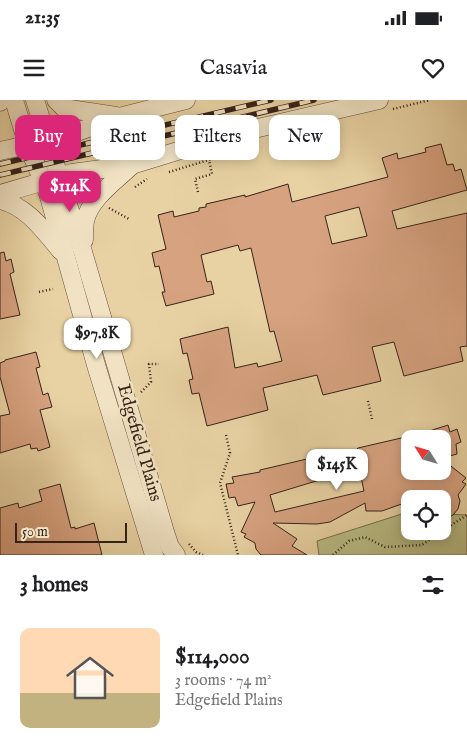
<!DOCTYPE html>
<html lang="en">
<head>
<meta charset="utf-8">
<style>
  :root { --surface:#fff; --page:#f6f6f6; --text:#202124; --muted:#757577; --line:#e0e0e0; --accent:#db2777 }
  body { margin:0; font-family:"IM FELL English",serif; background:var(--page); color:var(--text); height:100vh; display:flex; flex-direction:column; font-size:19px; white-space:nowrap }
  * { box-sizing:border-box; margin:0 }
  p { font-size:16px; color:var(--muted) }
  .icon { flex:none; width:28px; height:28px; fill:none; stroke:currentColor; stroke-width:2; stroke-linecap:round; stroke-linejoin:round }
  .map { position:relative; height:455px; overflow:hidden }
  .drawer { display:flex; flex-direction:column; background:var(--surface); flex:1 }
  .drawer>* { flex:none }
  .guide { position:absolute; left:15px; top:15px; width:438px; height:45px; display:flex; gap:10px }
  .needle { width:32px; rotate:307deg }
  .fabs { position:absolute; left:401px; top:330px; display:grid; gap:10px }
  .fabs a { display:grid; place-items:center; width:50px; height:50px; border-radius:10px; background:var(--surface); box-shadow:0 2px 12px #0003; font-size:25px }
  .scale { position:absolute; left:15px; bottom:12px; width:112px; box-sizing:border-box; padding-left:5px; border:2px solid #372219; border-top:0; font-size:14px; line-height:18px; white-space:nowrap; color:#372219; -webkit-text-stroke:4px #f0e2c3; paint-order:stroke }
  .price { position:absolute; translate:-50% -42px; padding:0 11px; border-radius:10px; background:#fff; color:#222; font-size:16px; line-height:32px; filter:drop-shadow(0 1px 2px #0008) }
  .price::after { content:''; position:absolute; left:50%; top:30px; width:15px; height:11px; margin-left:-8px; background:inherit; clip-path:polygon(0 0,100% 0,50% 100%) }
  .price.selected { background:var(--accent); color:#fff }
  ul { padding:0; list-style:none }
  li { display:flex; align-items:center; gap:15px; height:125px; padding:0 20px }
  li+li { border-top:1px solid var(--line) }
  li span { display:grid; place-items:center; flex:none; width:140px; height:100px; border-radius:10px; color:#555 }
  li>.icon { margin-inline-start:auto }
  span .icon { width:60px; height:60px; fill:#fffc; stroke-width:1 }
  li b { font-size:21px }
  h2 { display:flex; justify-content:space-between; align-items:center; height:60px; padding:0 20px; font-size:21px }
  .tag { padding:0 18px; border-radius:10px; background:var(--surface); box-shadow:0 2px 12px #0003; font-size:18px; line-height:45px }
  .tag.selected { background:var(--accent); color:#fff }
  .status { display:flex; justify-content:space-between; align-items:center; height:35px; padding:0 25px; background:var(--surface); direction:ltr }
  .status svg { height:14px; fill:currentColor }
  header { display:flex; justify-content:space-between; align-items:center; height:65px; padding:0 20px; background:var(--surface); font-size:22px; font-weight:600 }
  .map>svg:first-child { display:block }
</style>
</head>
<body>
<div class="status"><b>21:35</b><svg viewBox="0 0 49 12"><path d="M0 12V9h3v3zM5 12V6h3v6zM10 12V3h3v9zM15 12V0h3v12zM26 1h20v11H26zM47 4h2v5h-2z"/></svg></div>
<header><svg class="icon" aria-label="menu" viewBox="0 0 24 24"><path d="M4 6h16M4 12h16M4 18h16"/></svg>Casavia<svg class="icon" aria-label="heart" viewBox="0 0 24 24"><path d="M12 20l-8-8c-3-5 5-10 8-4 3-6 11-1 8 4z"/></svg></header>
<div class="map">
<svg width="467" height="455" viewBox="0 0 467 455">
  <rect width="100%" height="100%" fill="#e8d2a3"/>
  <filter id="stains"><feTurbulence type="fractalNoise" baseFrequency=".004" numOctaves="4"/><feColorMatrix values="0 0 0 0 .2 0 0 0 0 .09 0 0 0 0 .02 0 0 0 .5 -.17"/></filter>
  <radialGradient id="worn" r=".72"><stop offset=".6" stop-color="#630" stop-opacity="0"/><stop offset="1" stop-color="#630" stop-opacity=".3"/></radialGradient>
  <!-- green -->
  <polygon fill="#b8bb84" stroke="#786e4e" points="408,412 410,412 410,431 442,431 443,414 467,415 467,455 319,455 317,441"/>
  <!-- building -->
  <g fill="#d7a280" stroke="#372219" fill-rule="evenodd">
    <path d="M441,44L447,65L453,64L455,71L461,69L467,90L392,111L397,129L467,113V246L460,247L463,261L404,276L394,242L372,247L381,281L323,295L317,275L263,288L268,310L207,326L199,293L192,294L189,280L193,279L187,253L183,254L180,239L228,227L235,268L257,263L258,267L282,261L274,231L270,232L251,148L240,151L238,145L201,155L207,182L211,181L214,194L166,206L162,192H165L159,166L155,167L152,153L166,149L158,115L173,111L174,117L199,111V108L206,107V104L245,95V97L288,84L292,102L388,77L382,58L397,53L398,59L426,52L425,48ZM359,107L367,136L332,144L325,116Z"/>
    <polygon points="4,152 6,161 11,159 14,172 10,174 20,215 0,219 0,153"/>
    <polygon points="36,252 40,267 36,268 43,295 48,293 52,307 40,310 50,347 38,351 37,348 31,349 30,344 0,353 0,316 10,314 0,277 0,263 5,261 5,260"/>
    <polygon points="448,325 450,332 457,329 461,342 456,344 457,354 442,358 442,339 415,339 414,336"/>
    <path d="M410,336V371H442V359L466,378L462,382L466,384L458,395L460,401L458,409L453,415L442,421V399H410V401L382,411H366L365,403L330,422L317,424L273,423L297,439L292,446L307,455H261L256,449L255,443L244,437L246,434L241,432L255,402L238,406L235,397L229,398L226,384L234,383L232,377L260,372V370L324,355L344,361L358,348ZM359,368L364,391L275,412L270,395Z"/>
    <polygon points="60,384 71,428 75,427 75,429 94,423 102,455 0,455 0,408 18,403 19,408 42,401 39,390"/>
  </g>
  <g fill="none" stroke-linecap="round" stroke-linejoin="round">
    <!-- minor casing -->
    <g stroke="#634e3c" stroke-width="19">
      <g id="minor">
        <polyline points="14,0 28,46 48,93 96,265 154,455"/>
        <polyline points="35,0 83,152 165,432 170,447 176,455"/>
        <polyline points="56,0 64,8 116,16"/>
        <polyline points="0,2 0,0"/>
        <polyline points="0,51 60,38 119,17 186,0"/>
        <polyline points="0,94 72,73 132,65 233,34 379,0"/>
        <path d="M0,100C27,106 44,131 61,151"/>
        <path d="M84,140C84,134 84,127 85,121C90,98 116,81 132,65"/>
      </g>
    </g>
    <!-- path -->
    <g stroke="#372219" stroke-width="2.5" stroke-dasharray="1 2.5" stroke-linecap="butt">
      <polyline points="393,9 430,0"/>
      <polyline points="329,27 333,55"/>
      <polyline points="169,72 238,51"/>
      <polyline points="135,87 147,79"/>
      <polyline points="198,92 195,79 212,74 209,60"/>
      <polyline points="109,108 129,119"/>
      <polyline points="39,192 53,189"/>
      <polyline points="141,292 151,282 149,264 159,264"/>
      <polyline points="368,301 372,319"/>
      <polyline points="226,335 230,353 220,383 238,455"/>
      <polyline points="442,431 467,415"/>
      <polyline points="189,444 196,452 203,455"/>
      <polyline points="333,455 349,441 365,437 385,447 422,445 442,431"/>
    </g>
    <!-- minor -->
    <use href="#minor" stroke="#f0e2c3" stroke-width="18"/>
    <!-- rail casing -->
    <g stroke="#372219" stroke-width="5.5">
      <g id="rail">
        <polyline points="0,64 271,0"/>
        <polyline points="0,75 314,0"/>
      </g>
    </g>
    <!-- rail -->
    <use href="#rail" stroke="#f0e2c3" stroke-width="4" stroke-dasharray="11" stroke-linecap="butt"/>
  </g>
  <g text-anchor="middle" dominant-baseline="central" stroke-width="5" stroke-linejoin="round" paint-order="stroke">
    <!-- street labels -->
    <g font-size="18" fill="#372219" stroke="#f0e2c3">
      <text transform="translate(139 343) rotate(74)">Edgefield Plains</text>
    </g>
  </g>
  <rect width="100%" height="100%" filter="url(#stains)"/>
  <rect width="100%" height="100%" fill="url(#worn)"/>
</svg>
<div class="fabs">
<a><svg class="needle" viewBox="-14 -14 28 28"><path d="M0-13l5 13h-10z" fill="#e53935"/><path d="M0 13l5-13h-10z" fill="#757577"/></svg></a>
<a><svg class="icon" aria-label="locate" viewBox="0 0 24 24"><circle cx="12" cy="12" r="6"/><path d="M12 2v4M12 18v4M2 12h4M18 12h4"/></svg></a>
</div>
<div class="scale">50 m</div>
<b class="price selected" style="left:70px;top:113px">$114K</b>
<b class="price" style="left:97px;top:260px">$97.8K</b>
<b class="price" style="left:337px;top:391px">$145K</b>
<div class="guide">
<a class="tag selected">Buy</a>
<a class="tag">Rent</a>
<a class="tag">Filters</a>
<a class="tag">New</a>
</div>
</div>
<section class="drawer">
<h2>3 homes<svg class="icon" aria-label="filters" viewBox="0 0 24 24"><path d="M4 7h16M4 17h16"/><circle cx="9" cy="7" r="2"/><circle cx="15" cy="17" r="2"/></svg></h2>
<ul>
<li><span style="background:linear-gradient(#ffd9b3 65%,#c2b280 0)"><svg class="icon" aria-label="home" viewBox="0 0 24 24"><path d="M3 11l9-7 9 7M6 9v11h12V9"/></svg></span><div><b>$114,000</b><p>3 rooms · 74 m²</p><p>Edgefield Plains</p></div></li>
</ul>
</section>
</body>
</html>
